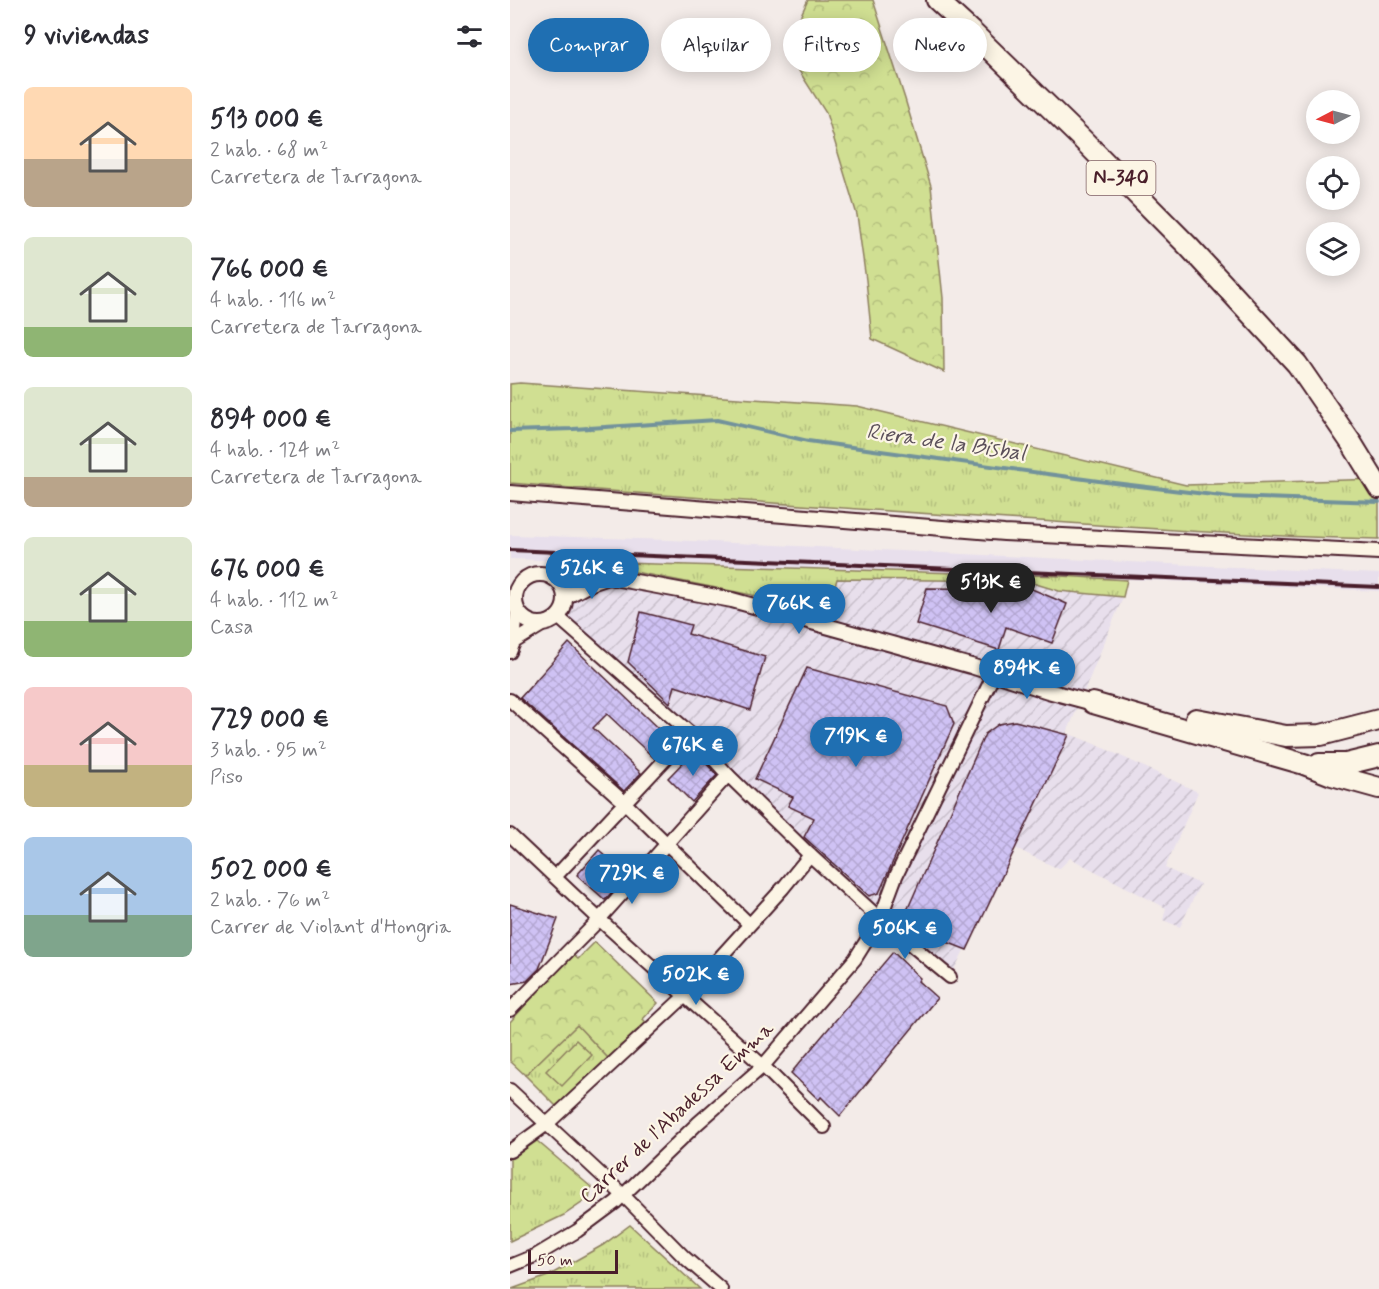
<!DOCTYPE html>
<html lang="es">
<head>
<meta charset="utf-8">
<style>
  :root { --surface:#fff; --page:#f7f7f7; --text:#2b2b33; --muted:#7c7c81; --accent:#1f6fb2 }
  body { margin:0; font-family:Mynerve,sans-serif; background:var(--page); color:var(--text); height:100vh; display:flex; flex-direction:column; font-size:22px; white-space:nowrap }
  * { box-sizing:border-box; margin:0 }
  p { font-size:20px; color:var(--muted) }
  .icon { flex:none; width:33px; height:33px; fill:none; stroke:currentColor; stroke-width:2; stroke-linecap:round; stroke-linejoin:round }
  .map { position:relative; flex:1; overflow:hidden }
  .sheet { display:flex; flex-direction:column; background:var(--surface); width:510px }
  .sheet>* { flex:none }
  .banner { position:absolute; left:18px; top:18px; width:570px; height:54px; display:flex; gap:12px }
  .needle { width:39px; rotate:264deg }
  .tools { position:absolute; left:796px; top:90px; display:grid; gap:12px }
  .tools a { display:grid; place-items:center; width:54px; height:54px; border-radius:50%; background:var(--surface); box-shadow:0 3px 15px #0003; font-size:30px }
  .scale { position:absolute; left:18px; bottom:15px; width:90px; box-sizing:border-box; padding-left:6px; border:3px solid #4a1f2b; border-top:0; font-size:16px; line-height:21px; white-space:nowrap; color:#4a1f2b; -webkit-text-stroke:4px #fcf5e5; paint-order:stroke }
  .price { position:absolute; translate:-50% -51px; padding:0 14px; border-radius:21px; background:var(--accent); color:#fff; font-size:20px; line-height:39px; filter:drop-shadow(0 2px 3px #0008) }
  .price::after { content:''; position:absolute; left:50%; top:36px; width:18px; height:14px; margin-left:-9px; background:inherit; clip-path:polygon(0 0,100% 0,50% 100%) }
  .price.selected { background:#222; color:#fff }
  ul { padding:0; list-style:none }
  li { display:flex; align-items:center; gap:18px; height:150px; padding:0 24px }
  li span { display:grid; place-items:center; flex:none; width:168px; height:120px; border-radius:9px; color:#555 }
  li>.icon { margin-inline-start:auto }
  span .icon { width:72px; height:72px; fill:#fffc; stroke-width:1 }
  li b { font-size:26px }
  h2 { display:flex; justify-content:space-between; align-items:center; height:72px; padding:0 24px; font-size:26px }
  .chip { padding:0 21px; border-radius:27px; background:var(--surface); box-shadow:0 3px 15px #0003; font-size:21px; line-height:54px }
  .chip.selected { background:var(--accent); color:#fff }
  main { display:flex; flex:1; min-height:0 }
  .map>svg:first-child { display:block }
</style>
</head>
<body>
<main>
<section class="sheet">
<h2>9 viviendas<svg class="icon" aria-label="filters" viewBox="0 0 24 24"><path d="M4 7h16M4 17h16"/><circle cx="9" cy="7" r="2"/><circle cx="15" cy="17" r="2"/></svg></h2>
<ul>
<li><span style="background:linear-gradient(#ffd9b3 60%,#b9a48a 0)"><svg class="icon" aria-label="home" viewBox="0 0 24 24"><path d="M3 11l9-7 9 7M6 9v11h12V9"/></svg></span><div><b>513 000 €</b><p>2 hab. · 68 m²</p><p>Carretera de Tarragona</p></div></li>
<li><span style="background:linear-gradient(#dfe7d0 75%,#8fb573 0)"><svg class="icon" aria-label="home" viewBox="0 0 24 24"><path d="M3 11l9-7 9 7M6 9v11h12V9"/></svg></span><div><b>766 000 €</b><p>4 hab. · 116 m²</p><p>Carretera de Tarragona</p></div></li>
<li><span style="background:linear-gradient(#dfe7d0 75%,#b9a48a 0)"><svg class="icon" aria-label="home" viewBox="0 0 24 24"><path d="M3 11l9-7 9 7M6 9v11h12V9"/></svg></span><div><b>894 000 €</b><p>4 hab. · 124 m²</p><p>Carretera de Tarragona</p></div></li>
<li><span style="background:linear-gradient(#dfe7d0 70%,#8fb573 0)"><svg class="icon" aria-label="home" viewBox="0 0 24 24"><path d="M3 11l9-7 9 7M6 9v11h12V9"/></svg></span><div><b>676 000 €</b><p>4 hab. · 112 m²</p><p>Casa</p></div></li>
<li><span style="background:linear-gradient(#f6c9c9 65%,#c2b280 0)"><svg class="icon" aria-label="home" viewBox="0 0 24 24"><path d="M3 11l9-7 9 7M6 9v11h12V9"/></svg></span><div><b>729 000 €</b><p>3 hab. · 95 m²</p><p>Piso</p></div></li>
<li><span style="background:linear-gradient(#a9c7e8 65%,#7fa58c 0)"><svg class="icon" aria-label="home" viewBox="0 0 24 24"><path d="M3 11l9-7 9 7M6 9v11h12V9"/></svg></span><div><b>502 000 €</b><p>2 hab. · 76 m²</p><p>Carrer de Violant d'Hongria</p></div></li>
</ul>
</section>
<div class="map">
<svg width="869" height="1289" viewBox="0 0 869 1289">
  <defs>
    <pattern id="industrial-furrows" width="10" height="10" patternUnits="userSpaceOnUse" patternTransform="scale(1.5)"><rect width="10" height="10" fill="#e8dfec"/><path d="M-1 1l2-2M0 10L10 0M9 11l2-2" fill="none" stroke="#c8bfcb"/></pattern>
    <pattern id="grass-tufts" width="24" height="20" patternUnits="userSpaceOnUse" patternTransform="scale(1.5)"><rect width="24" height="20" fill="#d0df92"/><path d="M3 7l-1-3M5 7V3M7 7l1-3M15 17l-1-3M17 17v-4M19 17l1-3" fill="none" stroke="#b4bf7e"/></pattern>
    <pattern id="forest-crowns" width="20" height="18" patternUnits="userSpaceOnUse" patternTransform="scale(1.5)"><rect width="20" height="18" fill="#d0df92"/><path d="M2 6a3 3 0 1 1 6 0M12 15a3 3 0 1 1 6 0" fill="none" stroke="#b4bf7e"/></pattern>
    <pattern id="building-cross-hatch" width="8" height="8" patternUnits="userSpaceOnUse" patternTransform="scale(1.5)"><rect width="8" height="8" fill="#cfc2f4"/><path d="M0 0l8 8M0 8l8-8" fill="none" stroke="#b3a6d1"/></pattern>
  </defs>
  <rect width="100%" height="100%" fill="#f3ebe8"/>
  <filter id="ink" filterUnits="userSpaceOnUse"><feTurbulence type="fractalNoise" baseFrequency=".0167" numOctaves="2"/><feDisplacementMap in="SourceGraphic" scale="12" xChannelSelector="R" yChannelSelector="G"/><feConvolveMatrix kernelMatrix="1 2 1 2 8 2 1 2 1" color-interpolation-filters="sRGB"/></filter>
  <g filter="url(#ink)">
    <!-- built -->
    <polygon fill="#e8dfec" points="0,535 160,540 869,574 869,591 551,576 0,559"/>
    <!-- industrial -->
    <polygon fill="url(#industrial-furrows)" points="80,567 120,571 317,610 327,579 516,581 549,591 613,597 557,733 587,745 688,792 655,868 690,884 670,927 653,920 656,908 560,858 549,869 505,848 444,970 437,981 201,765 63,627 58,616 59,588 51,572"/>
    <!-- grass -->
    <g fill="url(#grass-tufts)" stroke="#8d7f5e" stroke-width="1.5">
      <path d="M10,383L347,406L676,485L869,479V539C745,537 621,527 498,519C332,508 166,497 0,483V384Z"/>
      <polygon points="46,561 551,576 617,580 613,597 549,591 516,581 327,579 318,610 120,571 80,567 51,572"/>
      <polygon points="67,1025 99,1059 47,1107 15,1075"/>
      <polygon points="27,1141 81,1187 79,1198 54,1215 0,1241 0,1159"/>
      <polygon points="120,1225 190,1289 2,1289 38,1276 93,1245"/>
    </g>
    <!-- forest -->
    <g fill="url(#forest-crowns)" stroke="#8d7f5e" stroke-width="1.5">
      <polygon points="298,0 363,0 395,99 421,186 433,298 434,372 362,339 356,280 347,215 316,113 275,49"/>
      <polygon points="85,942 148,1003 133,1019 138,1025 99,1059 67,1025 15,1075 0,1061 0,1022 62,954 68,959"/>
    </g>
    <!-- pitch -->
    <polygon fill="#d0df92" stroke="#8d7f5e" stroke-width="1.5" points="66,1040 82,1055 52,1086 36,1071"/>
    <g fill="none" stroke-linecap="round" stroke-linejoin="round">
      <!-- stream -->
      <polyline stroke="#72929b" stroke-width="4" points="0,431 63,429 207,420 298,441 596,482 720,497 869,502"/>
    </g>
    <!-- building -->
    <g fill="url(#building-cross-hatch)" stroke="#4a1f2b" stroke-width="1.5">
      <polygon points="417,588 522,589 557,604 542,643 496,627 489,650 406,624"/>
      <polygon points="131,612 181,625 178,634 255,657 240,710 165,686 160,703 118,662"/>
      <polygon points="59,643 161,741 145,759 97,714 83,728 131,773 114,791 10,698"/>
      <polygon points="297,668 437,706 444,724 369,893 359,896 294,837 304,818 278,806 283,797 245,779"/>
      <polygon points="505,721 559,735 457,950 391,924 475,734 489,724"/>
      <polygon points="184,751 207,775 182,802 158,778"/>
      <polygon points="89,850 117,875 95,900 67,875"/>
      <polygon points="0,904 48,919 29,969 17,981 0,984"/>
      <polygon points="383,952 410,978 408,981 427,998 330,1116 311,1097 309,1100 281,1073"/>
    </g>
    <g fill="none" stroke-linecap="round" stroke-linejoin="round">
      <!-- minor casing -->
      <g stroke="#4a1f2b" stroke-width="16">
        <g id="minor">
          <polyline points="48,617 180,733 218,775 300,855 370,919 440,977"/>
          <polyline points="4,642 32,625"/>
          <polyline points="0,652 4,642 7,611"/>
          <polyline points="0,700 114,802 239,924"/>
          <polyline points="0,835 89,919 253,1066 314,1127"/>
          <polyline points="45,877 180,733"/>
          <polyline points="0,1010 85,924 218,775"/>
          <polyline points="0,1090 113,1195 174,1257 211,1289"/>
          <polyline points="0,1151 37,1124 175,996 273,888 300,855"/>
          <polyline points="0,1266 27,1255 67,1231 106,1202 188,1123 253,1066 345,959 370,919 386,876 484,674"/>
        </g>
      </g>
      <!-- tertiary casing -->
      <g stroke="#4a1f2b" stroke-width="18">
        <g id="tertiary">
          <polyline points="0,493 494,533 869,552"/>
          <circle cx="30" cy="599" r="25"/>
          <polyline points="42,577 86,572 99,577 222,600 461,666 538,691 583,703"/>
          <polyline points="55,597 81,583 99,577"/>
        </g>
      </g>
      <!-- trunk casing -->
      <g stroke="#4a1f2b" stroke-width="24">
        <g id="trunk">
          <polyline points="427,0 463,33 571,138 679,247 787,364 842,444 869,488"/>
          <polyline points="583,703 794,764 822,775 869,788"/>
          <polyline points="686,719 776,736 811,735 869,720"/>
          <polyline points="809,764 836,764 869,756"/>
        </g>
      </g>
      <!-- minor -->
      <use href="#minor" stroke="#fcf5e5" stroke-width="12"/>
      <!-- tertiary -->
      <use href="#tertiary" stroke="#fcf5e5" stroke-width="14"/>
      <!-- trunk -->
      <use href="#trunk" stroke="#fcf5e5" stroke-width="20"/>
      <!-- rail -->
      <polyline stroke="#4a1f2b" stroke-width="4" points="0,550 869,587"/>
    </g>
  </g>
  <g text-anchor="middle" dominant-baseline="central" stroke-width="4.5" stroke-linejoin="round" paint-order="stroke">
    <!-- shield labels -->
    <rect fill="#fcf5e5" stroke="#7f5f63" stroke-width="1.5" x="576.5" y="161" width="69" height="34" rx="4.5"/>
    <g font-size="20" font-weight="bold" fill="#4a1f2b">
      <text x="611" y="178">N-340</text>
    </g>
    <!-- street labels -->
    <g font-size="21" fill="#4a1f2b" stroke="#fcf5e5">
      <text transform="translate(167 1113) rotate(-43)">Carrer de l'Abadessa Emma</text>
    </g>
    <!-- water labels -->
    <g font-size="22" font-style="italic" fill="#5b4f5a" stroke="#fcf5e5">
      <text transform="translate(436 443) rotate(8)">Riera de la Bisbal</text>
    </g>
  </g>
</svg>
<div class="tools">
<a><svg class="needle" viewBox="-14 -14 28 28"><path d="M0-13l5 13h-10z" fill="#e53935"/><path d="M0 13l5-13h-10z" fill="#7c7c81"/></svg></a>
<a><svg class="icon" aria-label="locate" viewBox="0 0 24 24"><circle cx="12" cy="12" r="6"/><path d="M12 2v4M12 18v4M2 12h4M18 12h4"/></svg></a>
<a><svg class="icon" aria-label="layers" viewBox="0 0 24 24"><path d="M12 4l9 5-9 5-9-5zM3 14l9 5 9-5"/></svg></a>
</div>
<div class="scale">50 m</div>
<b class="price" style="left:82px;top:600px">526K €</b>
<b class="price selected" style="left:481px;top:614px">513K €</b>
<b class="price" style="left:289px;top:635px">766K €</b>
<b class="price" style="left:517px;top:700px">894K €</b>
<b class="price" style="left:346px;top:768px">719K €</b>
<b class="price" style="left:183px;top:777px">676K €</b>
<b class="price" style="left:122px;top:905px">729K €</b>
<b class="price" style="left:395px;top:960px">506K €</b>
<b class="price" style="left:186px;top:1006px">502K €</b>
<div class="banner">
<a class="chip selected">Comprar</a>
<a class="chip">Alquilar</a>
<a class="chip">Filtros</a>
<a class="chip">Nuevo</a>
</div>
</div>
</main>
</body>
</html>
